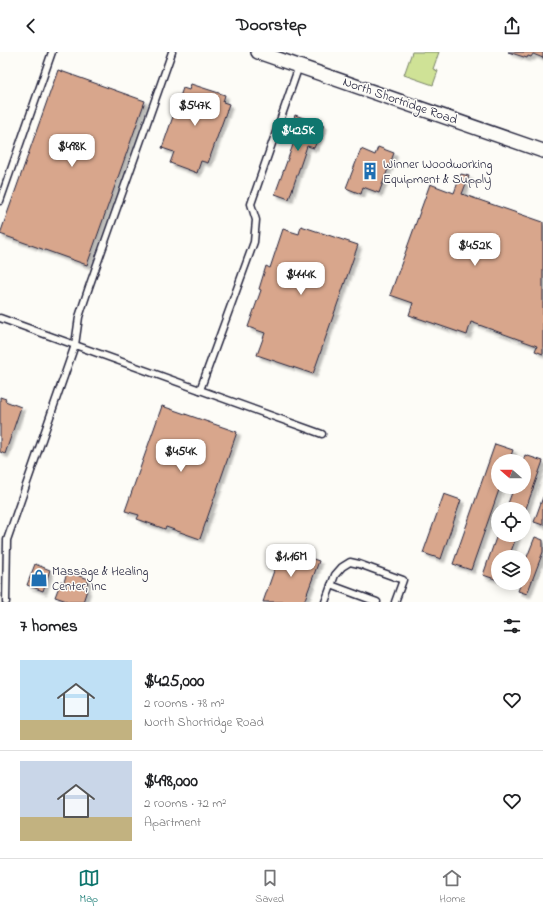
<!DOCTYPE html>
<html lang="en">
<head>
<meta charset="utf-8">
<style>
  :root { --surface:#fff; --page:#f6f6f6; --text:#202124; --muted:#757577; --line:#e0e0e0; --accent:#0f766e }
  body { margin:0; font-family:"Indie Flower",sans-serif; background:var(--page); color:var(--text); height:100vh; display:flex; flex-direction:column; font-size:15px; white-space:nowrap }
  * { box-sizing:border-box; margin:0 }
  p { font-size:13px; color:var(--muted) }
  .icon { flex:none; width:22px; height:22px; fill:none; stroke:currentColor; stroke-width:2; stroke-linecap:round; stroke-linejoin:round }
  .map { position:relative; height:550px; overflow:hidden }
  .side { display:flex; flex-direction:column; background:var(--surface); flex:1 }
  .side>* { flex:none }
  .needle { width:26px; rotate:290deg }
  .tools { position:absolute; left:491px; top:402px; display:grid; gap:8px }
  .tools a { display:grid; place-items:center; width:40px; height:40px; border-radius:50%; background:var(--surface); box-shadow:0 2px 10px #0003; font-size:20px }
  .price { position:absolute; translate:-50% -34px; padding:0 9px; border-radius:8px; background:#fff; color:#222; font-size:13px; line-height:26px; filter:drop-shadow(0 1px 2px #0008) }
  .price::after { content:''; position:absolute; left:50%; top:24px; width:12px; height:9px; margin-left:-6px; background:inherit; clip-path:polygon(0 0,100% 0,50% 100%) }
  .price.on { background:var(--accent); color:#fff }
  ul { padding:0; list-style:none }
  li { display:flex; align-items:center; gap:12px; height:100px; padding:0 20px }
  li+li { border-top:1px solid var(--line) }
  li span { display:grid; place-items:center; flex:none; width:112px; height:80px; border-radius:0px; color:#555 }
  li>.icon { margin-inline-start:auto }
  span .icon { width:48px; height:48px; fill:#fffc; stroke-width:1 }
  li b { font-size:17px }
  h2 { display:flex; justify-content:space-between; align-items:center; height:48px; padding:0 20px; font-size:17px }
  header { display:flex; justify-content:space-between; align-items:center; height:52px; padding:0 20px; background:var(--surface); font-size:18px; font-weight:800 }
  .menu { display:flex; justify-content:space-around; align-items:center; height:56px; border-top:1px solid var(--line); background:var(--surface); font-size:11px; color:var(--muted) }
  .menu a { display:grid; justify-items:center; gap:2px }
  .menu .on { color:var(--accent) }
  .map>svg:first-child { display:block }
</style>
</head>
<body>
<header><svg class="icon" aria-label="back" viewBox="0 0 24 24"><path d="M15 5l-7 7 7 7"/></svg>Doorstep<svg class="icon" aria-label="share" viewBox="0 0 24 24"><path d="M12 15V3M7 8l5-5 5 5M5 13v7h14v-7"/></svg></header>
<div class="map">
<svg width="543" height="550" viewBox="0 0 543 550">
  <defs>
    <filter id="shadow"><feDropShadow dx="3.5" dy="3.5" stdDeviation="1" flood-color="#0004"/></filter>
  </defs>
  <rect width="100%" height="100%" fill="#fdfcf7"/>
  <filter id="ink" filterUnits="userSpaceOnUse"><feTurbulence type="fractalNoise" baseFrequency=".025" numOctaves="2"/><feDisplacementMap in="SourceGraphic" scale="8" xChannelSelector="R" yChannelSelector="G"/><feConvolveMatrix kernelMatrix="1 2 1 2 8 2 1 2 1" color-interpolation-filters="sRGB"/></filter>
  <g filter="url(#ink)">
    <!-- green -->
    <polygon fill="#cfe296" stroke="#788268" points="412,0 439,0 433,17 438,19 433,33 404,23"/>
    <!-- building -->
    <g fill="#d8a68c" stroke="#22223b" filter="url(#shadow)">
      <polygon points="508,0 543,0 543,6 533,2 531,5 528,4 527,6"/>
      <polygon points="58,18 145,49 87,213 0,182"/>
      <polygon points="191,32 225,43 223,50 229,52 208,111 201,109 197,121 170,111 174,100 162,96 183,36 189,38"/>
      <polygon points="295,63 324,73 314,96 307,94 289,147 275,142 294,90 288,87"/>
      <polygon points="378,95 394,101 379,141 363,135 361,142 346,136 361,97 375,103"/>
      <polygon points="461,122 469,124 462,142 543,170 543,302 535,299 537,294 471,270 467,283 409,263 413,251 390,243 430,132 454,141"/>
      <polygon points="301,174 358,193 313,322 257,303 265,281 248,275 261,238 259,237 266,214 270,216 283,177 299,182"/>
      <polygon points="0,345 6,347 5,349 21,355 5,402 0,400"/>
      <polygon points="162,354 237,380 200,487 166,475 165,477 137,467 139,463 125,459"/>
      <polygon points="495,392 513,398 509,409 498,409 498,435 500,435 471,518 453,512"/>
      <polygon points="525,403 543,409 524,462 524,457 506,457 514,435 524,435 524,409 523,409"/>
      <polygon points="444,442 461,448 441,507 423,501"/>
      <polygon points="543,445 543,473 534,470"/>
      <polygon points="498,480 498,483 517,483 509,505 498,505 498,528 483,523"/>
      <polygon points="535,485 543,488 543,500 527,542 518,539 521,531 524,531 524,521 528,511 525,510"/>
      <polygon points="282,496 319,509 304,550 263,550"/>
      <polygon points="35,512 50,518 43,539 27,533"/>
      <polygon points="67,520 89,527 85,537 87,538 83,550 70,550 55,545 61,529 64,530"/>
    </g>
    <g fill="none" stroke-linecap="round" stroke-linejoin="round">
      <!-- lane casing -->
      <g stroke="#22223b" stroke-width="9">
        <g id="lane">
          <polyline points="0,149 52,0"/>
          <polyline points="0,266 322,382"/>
          <polyline points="200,338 254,190 256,168 251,152 299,14"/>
          <polyline points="331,533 377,550"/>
          <polyline points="6,550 7,488 75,293 79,265 89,235 172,0"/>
          <polyline points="325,550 335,523 342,515 350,510 359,512 403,528 395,550"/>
        </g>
      </g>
      <!-- street casing -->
      <g stroke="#22223b" stroke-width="16">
        <polyline id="street" points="258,0 543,99"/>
      </g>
      <!-- lane -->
      <use href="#lane" stroke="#fdfcf7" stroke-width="6"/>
      <!-- street -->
      <use href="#street" stroke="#fdfcf7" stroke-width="13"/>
    </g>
  </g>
  <!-- icons -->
  <defs>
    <g id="building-bare" transform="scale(1.38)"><path d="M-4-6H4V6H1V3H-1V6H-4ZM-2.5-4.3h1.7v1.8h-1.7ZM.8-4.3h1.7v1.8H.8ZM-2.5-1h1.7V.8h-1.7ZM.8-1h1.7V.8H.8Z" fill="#1f6fb2" stroke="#fdfcf7" stroke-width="2.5" paint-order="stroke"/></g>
    <g id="shop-bare" transform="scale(1.38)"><path d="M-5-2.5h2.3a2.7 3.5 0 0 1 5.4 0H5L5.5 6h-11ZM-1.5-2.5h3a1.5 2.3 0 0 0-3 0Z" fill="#1f6fb2" stroke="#fdfcf7" stroke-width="2.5" paint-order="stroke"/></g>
  </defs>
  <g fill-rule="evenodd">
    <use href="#building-bare" x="370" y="119"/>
    <use href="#shop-bare" x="39" y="526"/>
  </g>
  <g text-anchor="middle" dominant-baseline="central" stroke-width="3" stroke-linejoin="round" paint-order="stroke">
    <!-- street labels -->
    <g font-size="13" fill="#22223b" stroke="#fdfcf7">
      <text transform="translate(400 49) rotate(19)">North Shortridge Road</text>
    </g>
    <!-- poi labels -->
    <g font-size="13" fill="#22223b" stroke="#fdfcf7" text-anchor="start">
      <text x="383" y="112">Winner Woodworking<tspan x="383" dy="15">Equipment &amp; Supply</tspan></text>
      <text x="52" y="519">Massage &amp; Healing<tspan x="52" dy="15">Center, Inc</tspan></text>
    </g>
  </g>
</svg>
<div class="tools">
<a><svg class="needle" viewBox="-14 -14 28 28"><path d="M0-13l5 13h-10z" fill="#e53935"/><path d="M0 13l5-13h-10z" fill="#757577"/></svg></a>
<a><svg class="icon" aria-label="locate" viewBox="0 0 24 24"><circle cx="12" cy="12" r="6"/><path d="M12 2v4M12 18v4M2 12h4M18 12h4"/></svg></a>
<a><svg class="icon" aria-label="layers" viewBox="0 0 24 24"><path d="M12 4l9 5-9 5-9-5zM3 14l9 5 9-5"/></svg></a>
</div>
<b class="price" style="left:195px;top:75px">$547K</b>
<b class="price on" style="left:298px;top:100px">$425K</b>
<b class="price" style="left:72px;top:116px">$498K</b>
<b class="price" style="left:475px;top:215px">$452K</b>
<b class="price" style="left:301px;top:244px">$444K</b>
<b class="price" style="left:181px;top:421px">$454K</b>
<b class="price" style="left:291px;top:526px">$1.16M</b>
</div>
<section class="side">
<h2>7 homes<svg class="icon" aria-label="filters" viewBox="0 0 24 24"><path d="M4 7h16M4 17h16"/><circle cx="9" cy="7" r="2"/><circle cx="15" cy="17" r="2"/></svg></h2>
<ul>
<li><span style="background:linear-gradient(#bfe0f5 75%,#c2b280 0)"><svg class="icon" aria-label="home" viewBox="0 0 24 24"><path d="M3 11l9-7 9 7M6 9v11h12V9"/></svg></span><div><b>$425,000</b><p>2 rooms · 78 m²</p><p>North Shortridge Road</p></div><svg class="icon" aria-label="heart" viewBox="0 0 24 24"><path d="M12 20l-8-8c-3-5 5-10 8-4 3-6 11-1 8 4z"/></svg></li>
<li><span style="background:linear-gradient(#c9d6e8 70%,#c2b280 0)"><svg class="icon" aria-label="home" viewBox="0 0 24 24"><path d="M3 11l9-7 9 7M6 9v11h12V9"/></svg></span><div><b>$498,000</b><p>2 rooms · 72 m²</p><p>Apartment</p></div><svg class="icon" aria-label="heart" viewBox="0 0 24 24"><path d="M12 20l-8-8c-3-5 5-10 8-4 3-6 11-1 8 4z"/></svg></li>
</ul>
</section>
<nav class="menu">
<a class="on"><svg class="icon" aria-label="map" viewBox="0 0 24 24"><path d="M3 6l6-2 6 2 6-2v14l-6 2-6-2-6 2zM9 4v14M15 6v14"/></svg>Map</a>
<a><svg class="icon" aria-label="saved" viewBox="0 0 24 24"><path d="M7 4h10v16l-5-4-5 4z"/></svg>Saved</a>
<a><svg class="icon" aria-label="home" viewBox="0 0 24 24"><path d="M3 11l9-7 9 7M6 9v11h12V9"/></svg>Home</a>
</nav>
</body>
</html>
